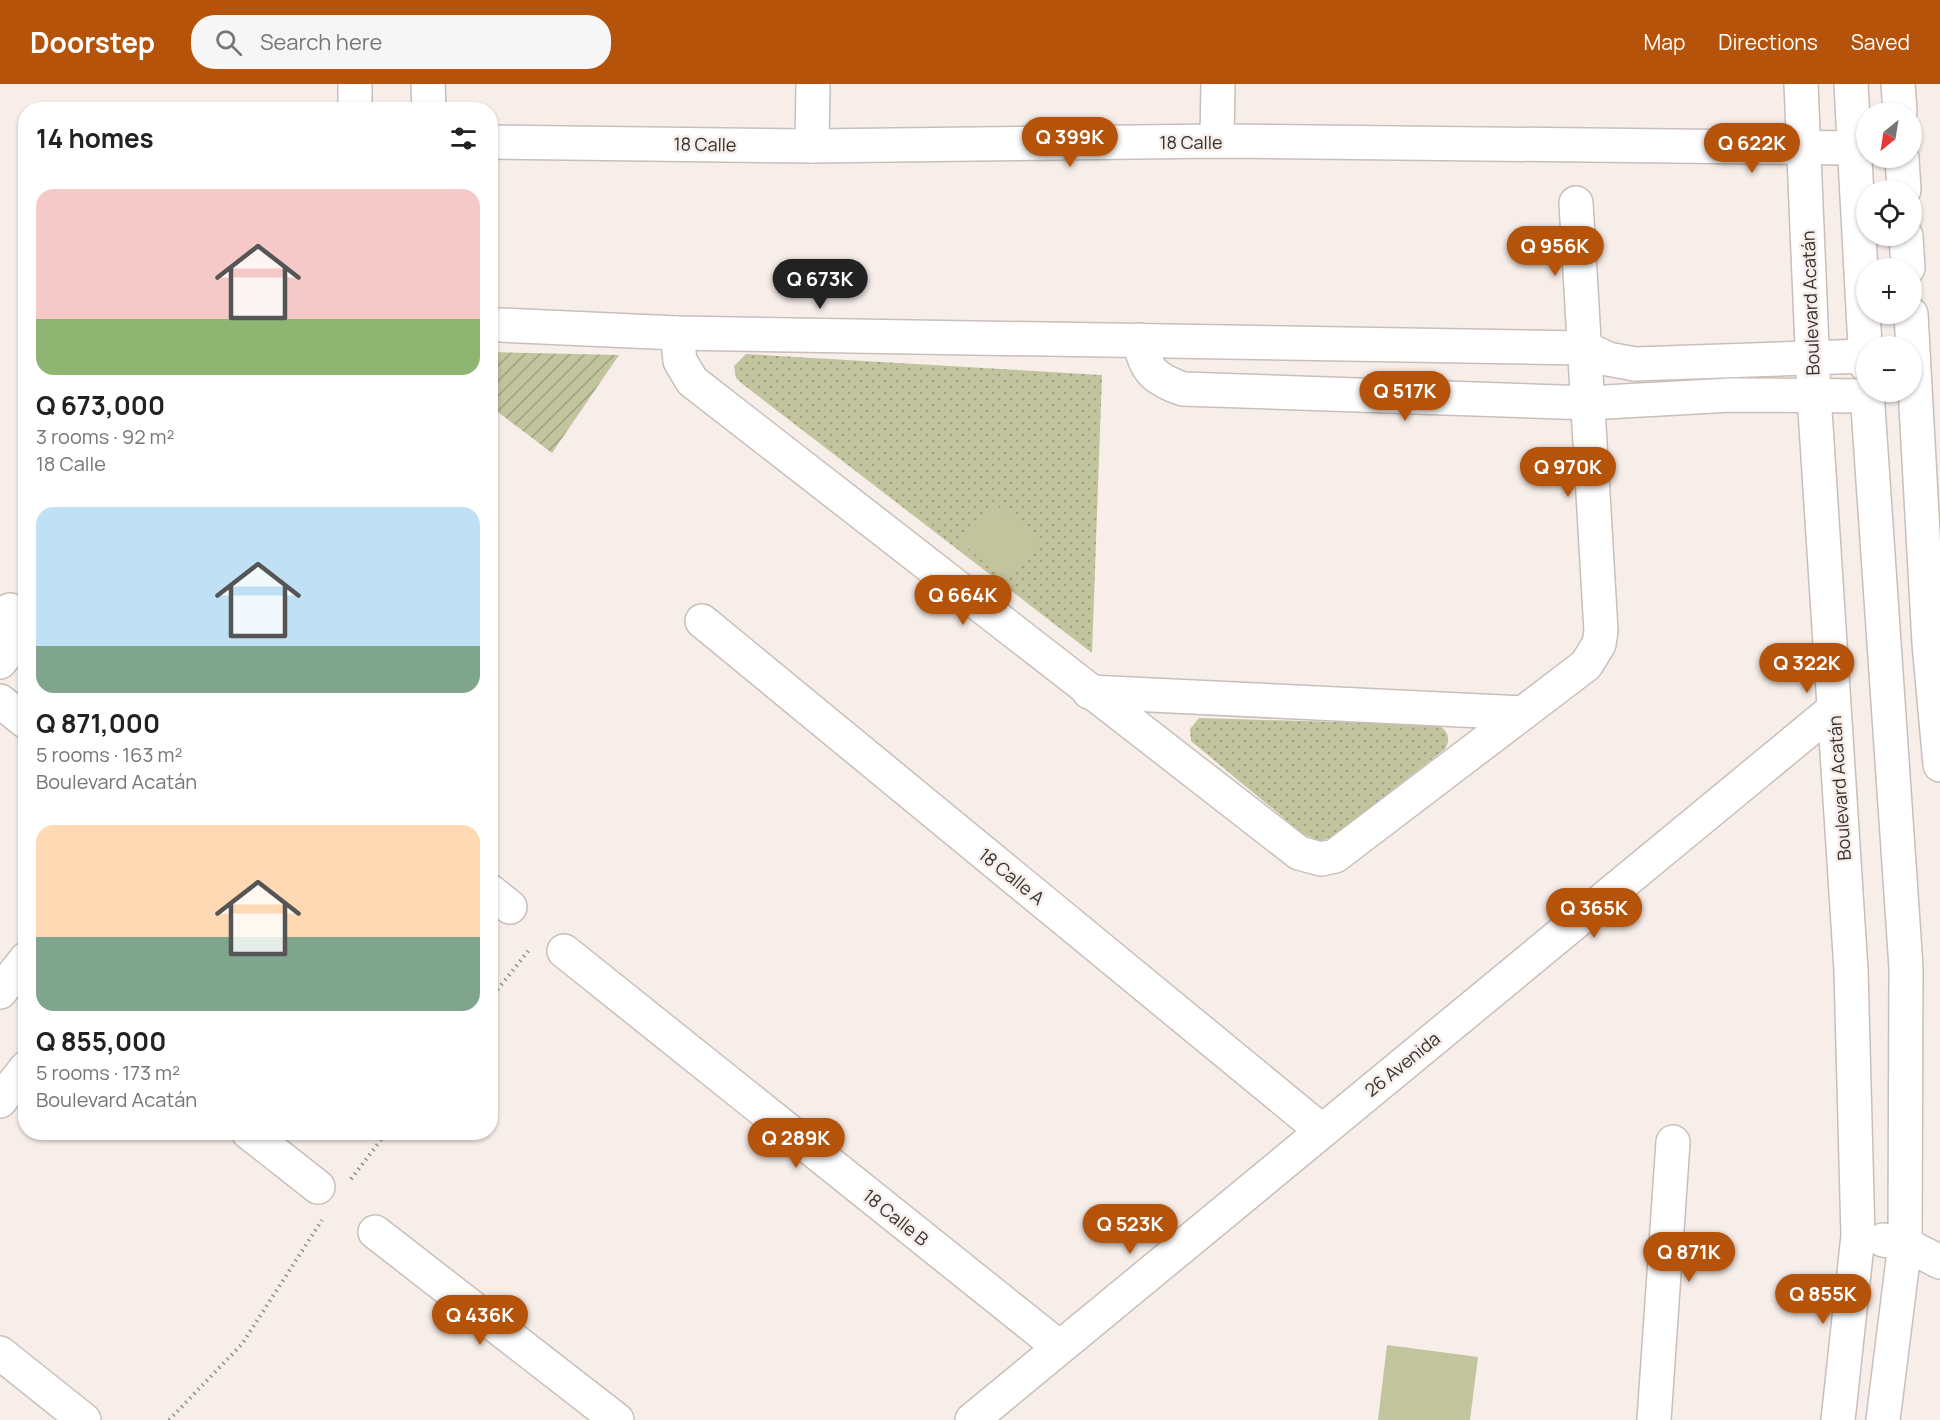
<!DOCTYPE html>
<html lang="en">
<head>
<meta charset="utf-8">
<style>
  :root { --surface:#fff; --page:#f6f6f6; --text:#222; --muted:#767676; --accent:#b45309 }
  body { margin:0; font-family:Manrope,sans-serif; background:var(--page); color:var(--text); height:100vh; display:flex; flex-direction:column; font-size:22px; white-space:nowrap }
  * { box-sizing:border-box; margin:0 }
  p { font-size:20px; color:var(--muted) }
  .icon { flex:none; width:33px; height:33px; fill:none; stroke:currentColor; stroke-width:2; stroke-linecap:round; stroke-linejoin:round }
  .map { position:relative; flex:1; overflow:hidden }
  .drawer { position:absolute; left:18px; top:18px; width:480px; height:1038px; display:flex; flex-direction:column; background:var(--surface); border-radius:24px; box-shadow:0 2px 4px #0004 }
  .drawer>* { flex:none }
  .needle { width:39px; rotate:210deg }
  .tools { position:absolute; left:1856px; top:18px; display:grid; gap:12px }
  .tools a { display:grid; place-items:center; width:66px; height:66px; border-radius:50%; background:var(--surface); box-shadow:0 2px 4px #0004; font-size:30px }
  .price { position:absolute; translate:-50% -51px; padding:0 14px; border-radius:21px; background:var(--accent); color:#fff; font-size:20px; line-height:39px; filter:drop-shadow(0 2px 3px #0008) }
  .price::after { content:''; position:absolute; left:50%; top:36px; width:18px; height:14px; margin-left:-9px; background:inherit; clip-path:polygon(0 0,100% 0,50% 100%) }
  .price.current { background:#222; color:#fff }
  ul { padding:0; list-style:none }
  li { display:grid; align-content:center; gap:12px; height:318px; padding:0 18px }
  li span { display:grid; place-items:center; height:186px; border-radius:18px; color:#555 }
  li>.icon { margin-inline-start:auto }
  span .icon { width:108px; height:108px; fill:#fffc; stroke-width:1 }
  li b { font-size:26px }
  h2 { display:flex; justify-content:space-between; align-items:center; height:72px; padding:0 18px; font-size:26px }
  header { display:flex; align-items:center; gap:36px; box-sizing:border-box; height:84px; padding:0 30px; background:var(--accent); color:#fff }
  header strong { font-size:28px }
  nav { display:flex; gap:33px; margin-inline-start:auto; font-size:21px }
  .search { width:420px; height:54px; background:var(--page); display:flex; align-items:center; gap:15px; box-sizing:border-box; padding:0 21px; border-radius:24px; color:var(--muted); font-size:22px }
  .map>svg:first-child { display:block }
</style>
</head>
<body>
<header>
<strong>Doorstep</strong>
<div class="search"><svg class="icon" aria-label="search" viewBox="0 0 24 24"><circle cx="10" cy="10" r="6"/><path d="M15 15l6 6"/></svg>Search here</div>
<nav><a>Map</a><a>Directions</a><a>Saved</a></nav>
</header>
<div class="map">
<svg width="1940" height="1336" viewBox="0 0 1940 1336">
  <defs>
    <pattern id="park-dots" width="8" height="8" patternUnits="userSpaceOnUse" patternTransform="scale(1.5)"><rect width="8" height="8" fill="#c2c49d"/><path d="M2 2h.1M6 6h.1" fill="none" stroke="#9ea080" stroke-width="1.8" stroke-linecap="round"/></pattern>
    <pattern id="garden-furrows" width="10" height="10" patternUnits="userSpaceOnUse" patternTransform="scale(1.5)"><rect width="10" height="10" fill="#c2c49d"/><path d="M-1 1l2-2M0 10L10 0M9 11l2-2" fill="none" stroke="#9ea080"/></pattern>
  </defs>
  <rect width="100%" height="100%" fill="#f7eeea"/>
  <!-- park -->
  <g fill="url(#park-dots)">
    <polygon points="746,270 1102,291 1092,569 740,298 736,294 734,282"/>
    <path d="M1199,634L1438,641C1448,647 1451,655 1445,665L1335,751L1320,758L1303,750L1191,657L1190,645Z"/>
  </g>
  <!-- garden -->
  <polygon fill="url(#garden-furrows)" points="490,268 491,268 619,271 552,369 491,323"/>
  <!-- pitch -->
  <g fill="#c2c49d">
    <polygon points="992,418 1040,455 1008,495 961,459"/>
    <polygon points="1387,1261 1478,1273 1470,1336 1378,1336"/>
  </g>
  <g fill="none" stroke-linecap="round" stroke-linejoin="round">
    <!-- street casing -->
    <g stroke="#c8bfbb" stroke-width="36">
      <g id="street">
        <polyline points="355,0 355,26"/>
        <polyline points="428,0 429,26"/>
        <polyline points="1898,0 1900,28"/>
        <polyline points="1217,57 1218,0"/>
        <polyline points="490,58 812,62 1217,57 1856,64"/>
        <polyline points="812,62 813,0"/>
        <polyline points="1902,74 1904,106"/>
        <polyline points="1906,152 1908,184"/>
        <polyline points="1911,230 1929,559 1940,681"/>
        <polyline points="500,241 677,249 1585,264 1608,275 1635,280 1865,272"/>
        <polyline points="677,249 680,277 692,297 1299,769 1321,775 1335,772 1586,581 1599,560 1601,547 1576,119"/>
        <path d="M1139,256C1145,286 1154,295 1183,305L1588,319L1731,311L1868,312"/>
        <polyline points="702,537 1321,1046"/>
        <polyline points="0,578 8,568 10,526"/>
        <polyline points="1089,608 1523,629"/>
        <polyline points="0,617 26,638"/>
        <polyline points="490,807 510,823"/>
        <polyline points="564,867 1059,1263"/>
        <polyline points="0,908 26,875"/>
        <polyline points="0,1017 26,984"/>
        <polyline points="248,1048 318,1103"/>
        <polyline points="375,1148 617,1336"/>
        <polyline points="0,1269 84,1336"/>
        <polyline points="972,1336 1834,625"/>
        <polyline points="1654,1336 1673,1058"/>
      </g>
    </g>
    <!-- secondary casing -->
    <g stroke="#c8bfbb" stroke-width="36">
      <g id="secondary">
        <polyline points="1801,0 1814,311 1851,886 1858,1152 1838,1336"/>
        <polyline points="1851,0 1866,281"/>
        <polyline points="1867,308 1906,883 1905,1160 1883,1336"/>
        <polyline points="1883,1156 1905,1160 1940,1178"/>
      </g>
    </g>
    <!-- path -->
    <g stroke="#958f8c" stroke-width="4" stroke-dasharray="1.5 4.5" stroke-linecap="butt">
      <polyline points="490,915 529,866"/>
      <polyline points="351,1095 387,1048"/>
      <polyline points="169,1336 242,1260 322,1136"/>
    </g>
    <!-- street -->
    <use href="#street" stroke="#fff" stroke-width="33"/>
    <!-- secondary -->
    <use href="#secondary" stroke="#fff" stroke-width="33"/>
  </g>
  <g text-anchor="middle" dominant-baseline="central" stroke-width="5" stroke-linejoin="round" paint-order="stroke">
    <!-- street labels -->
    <g font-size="18" fill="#34312f" stroke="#f7eeea">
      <text x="1191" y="58">18 Calle</text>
      <text transform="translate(705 60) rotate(1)">18 Calle</text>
      <text transform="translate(1810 219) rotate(-92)">Boulevard Acatán</text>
      <text transform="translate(1839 704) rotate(-94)">Boulevard Acatán</text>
      <text transform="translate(1012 792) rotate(39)">18 Calle A</text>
      <text transform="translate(1402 980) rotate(-39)">26 Avenida</text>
      <text transform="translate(896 1133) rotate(39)">18 Calle B</text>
    </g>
  </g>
</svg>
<div class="tools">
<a><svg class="needle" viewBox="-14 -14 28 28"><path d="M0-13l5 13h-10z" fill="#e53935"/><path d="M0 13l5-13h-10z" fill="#767676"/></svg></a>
<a><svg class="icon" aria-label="locate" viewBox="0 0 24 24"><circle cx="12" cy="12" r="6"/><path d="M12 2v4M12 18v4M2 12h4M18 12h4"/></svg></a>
<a>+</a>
<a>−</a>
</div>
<b class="price" style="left:1070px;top:84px">Q 399K</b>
<b class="price" style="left:1752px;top:90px">Q 622K</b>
<b class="price" style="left:1555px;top:193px">Q 956K</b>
<b class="price current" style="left:820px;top:226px">Q 673K</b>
<b class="price" style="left:1405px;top:338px">Q 517K</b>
<b class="price" style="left:1568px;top:414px">Q 970K</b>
<b class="price" style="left:963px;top:542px">Q 664K</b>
<b class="price" style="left:1807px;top:610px">Q 322K</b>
<b class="price" style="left:1594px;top:855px">Q 365K</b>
<b class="price" style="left:796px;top:1085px">Q 289K</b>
<b class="price" style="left:1130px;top:1171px">Q 523K</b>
<b class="price" style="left:1689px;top:1199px">Q 871K</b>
<b class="price" style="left:1823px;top:1241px">Q 855K</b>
<b class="price" style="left:480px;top:1262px">Q 436K</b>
<section class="drawer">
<h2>14 homes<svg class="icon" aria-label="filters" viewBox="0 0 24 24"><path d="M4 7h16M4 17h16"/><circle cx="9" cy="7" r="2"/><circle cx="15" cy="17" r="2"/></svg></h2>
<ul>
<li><span style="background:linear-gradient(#f6c9c9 70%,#8fb573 0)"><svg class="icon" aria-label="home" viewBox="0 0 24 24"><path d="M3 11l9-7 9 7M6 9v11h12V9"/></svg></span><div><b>Q 673,000</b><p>3 rooms · 92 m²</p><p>18 Calle</p></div></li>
<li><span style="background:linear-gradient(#bfe0f5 75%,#7fa58c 0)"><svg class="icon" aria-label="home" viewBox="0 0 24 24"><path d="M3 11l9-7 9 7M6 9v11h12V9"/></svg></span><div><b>Q 871,000</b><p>5 rooms · 163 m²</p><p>Boulevard Acatán</p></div></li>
<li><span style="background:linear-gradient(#ffd9b3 60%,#7fa58c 0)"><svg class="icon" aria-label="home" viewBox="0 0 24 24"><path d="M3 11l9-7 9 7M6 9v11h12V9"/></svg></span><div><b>Q 855,000</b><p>5 rooms · 173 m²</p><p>Boulevard Acatán</p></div></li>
</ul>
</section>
</div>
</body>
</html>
